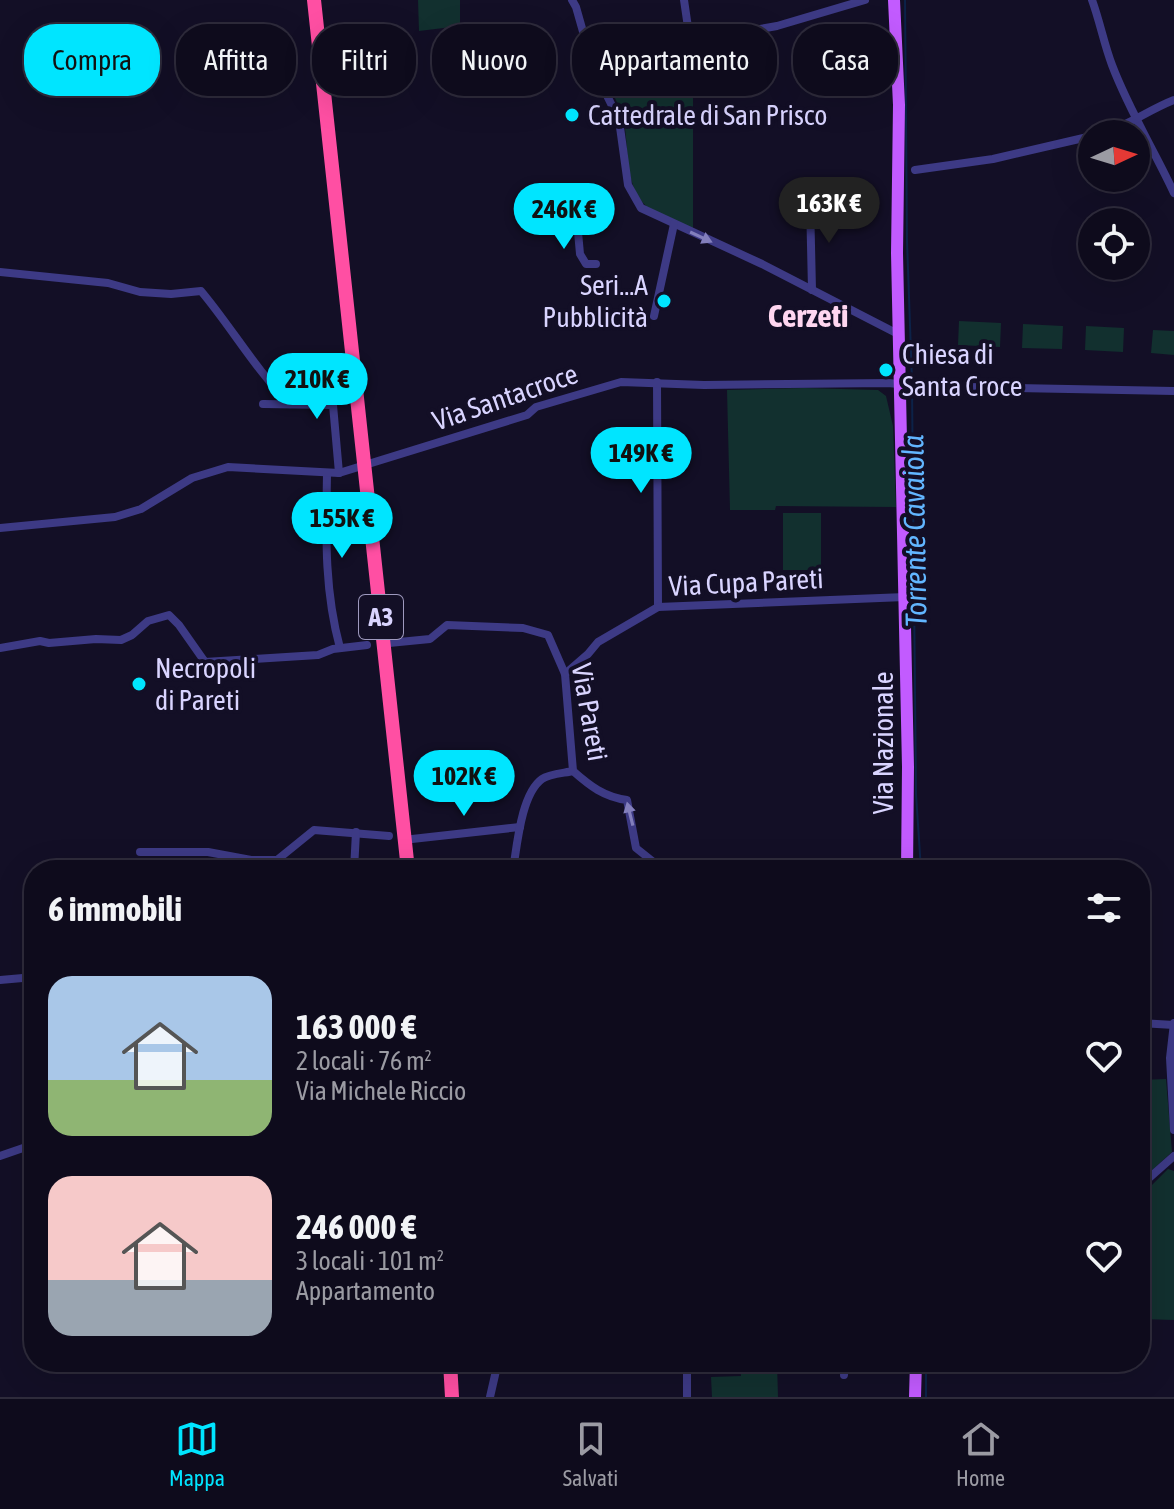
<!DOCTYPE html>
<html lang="it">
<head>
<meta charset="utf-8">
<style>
  :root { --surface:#0e0b1c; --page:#1c1929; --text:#f1f3f6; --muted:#9b9ba3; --line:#2e2b3b; --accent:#00e5ff }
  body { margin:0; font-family:"Asap Condensed",sans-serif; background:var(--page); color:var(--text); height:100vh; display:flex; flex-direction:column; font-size:30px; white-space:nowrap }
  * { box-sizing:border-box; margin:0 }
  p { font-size:26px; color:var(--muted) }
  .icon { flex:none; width:44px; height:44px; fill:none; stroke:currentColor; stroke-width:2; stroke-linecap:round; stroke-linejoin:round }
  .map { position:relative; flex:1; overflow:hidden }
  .sheet { position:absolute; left:24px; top:860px; width:1126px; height:512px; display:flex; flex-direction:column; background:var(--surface); border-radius:32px; box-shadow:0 8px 32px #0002,0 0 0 2px var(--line) }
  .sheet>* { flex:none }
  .hud { position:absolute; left:24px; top:24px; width:1126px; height:72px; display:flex; gap:16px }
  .needle { width:52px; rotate:86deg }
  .controls { position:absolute; left:1078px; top:120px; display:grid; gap:16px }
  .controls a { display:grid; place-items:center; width:72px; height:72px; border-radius:50%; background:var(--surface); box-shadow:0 8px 32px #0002,0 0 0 2px var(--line); font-size:40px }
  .price { position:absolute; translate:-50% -68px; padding:0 18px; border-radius:28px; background:var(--accent); color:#111; font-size:26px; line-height:52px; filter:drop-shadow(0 2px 4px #0008) }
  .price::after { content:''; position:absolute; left:50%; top:48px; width:24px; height:18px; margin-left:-12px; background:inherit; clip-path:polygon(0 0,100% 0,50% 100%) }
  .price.current { background:#222; color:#fff }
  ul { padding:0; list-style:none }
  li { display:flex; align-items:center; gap:24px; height:200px; padding:0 24px }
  li span { display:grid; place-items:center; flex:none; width:224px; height:160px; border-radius:24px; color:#555 }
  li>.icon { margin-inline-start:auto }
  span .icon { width:96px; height:96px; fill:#fffc; stroke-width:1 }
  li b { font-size:34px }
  h2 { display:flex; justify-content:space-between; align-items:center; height:96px; padding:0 24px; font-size:34px }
  .chip { padding:0 28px; border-radius:32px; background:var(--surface); box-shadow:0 8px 32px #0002,0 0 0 2px var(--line); font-size:28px; line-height:72px }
  .chip.current { background:var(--accent); color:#111 }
  .tabs { display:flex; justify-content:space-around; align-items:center; height:112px; border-top:2px solid var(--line); background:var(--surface); font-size:22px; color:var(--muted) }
  .tabs a { display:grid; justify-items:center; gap:4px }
  .tabs .current { color:var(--accent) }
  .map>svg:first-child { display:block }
</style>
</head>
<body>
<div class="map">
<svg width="1174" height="1397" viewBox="0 0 1174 1397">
  <rect width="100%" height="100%" fill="#130f26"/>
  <!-- green -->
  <g fill="#12302f">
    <polygon points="418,0 460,0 460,26 419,31"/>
    <path d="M687,58L693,81V229L647,207C621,182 631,145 622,114C619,105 614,97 611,89L617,88L614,65L654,70Z"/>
    <polygon points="959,321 1001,323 1000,347 958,345"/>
    <polygon points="1023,324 1063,326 1062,349 1022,348"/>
    <polygon points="1086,326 1124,328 1123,352 1085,350"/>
    <polygon points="1153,330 1174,331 1174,355 1151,353"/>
    <polygon points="805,388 878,390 886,396 893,426 896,507 776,506 775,510 730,510 727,390"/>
    <rect x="783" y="513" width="38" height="57"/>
    <polygon points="1166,1079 1172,1152 1140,1181 1140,1080"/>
    <polygon points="1168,1169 1174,1171 1174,1320 1140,1319 1140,1197"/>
    <polygon points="739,1362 777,1362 778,1397 712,1397 711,1377 741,1376"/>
  </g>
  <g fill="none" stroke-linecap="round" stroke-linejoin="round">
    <!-- stream -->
    <g stroke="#0c2248" stroke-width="2">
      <polyline points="905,0 907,241 912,381"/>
      <polyline points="912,387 916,794 921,870"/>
      <polyline points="926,1397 926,1362"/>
    </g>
    <!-- minor -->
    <g stroke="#3d3a85" stroke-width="8">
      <polyline points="572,0 576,7 593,67 619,120 628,185 641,208 762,264 898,334"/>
      <polyline points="684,0 690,41"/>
      <path d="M1092,0C1100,22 1104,44 1112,65C1129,110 1154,150 1174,193"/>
      <polyline points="593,67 632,54 690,41 777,26 865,0"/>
      <path d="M1099,134C1127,127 1148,110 1174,100"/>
      <polyline points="915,170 993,159 1092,136"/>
      <polyline points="575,199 580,254 586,264 596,264"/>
      <polyline points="810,201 812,290"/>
      <path d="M0,272L108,283L140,292L171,294L201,291C232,328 255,369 290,404"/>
      <polyline points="654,316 674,224"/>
      <polyline points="657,382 658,607"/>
      <polyline points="263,404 333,405 339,473"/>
      <path d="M327,474C326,534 324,589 340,648"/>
      <polyline points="0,528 115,517 141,509 192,478 228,467 339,473 527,415 536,407 621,382 704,385 888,383 920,386 1174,391"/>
      <path d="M389,643L430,639L447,625L523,628L548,635L565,674L573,771C590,786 604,797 627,800L636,848L656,864L692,868L907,867"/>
      <polyline points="0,648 40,641 49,643 96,639 121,640 132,635 148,621 169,615 179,625 205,662 318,655 333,649 367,645"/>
      <polyline points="565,674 588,654 598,642 658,607 905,597"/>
      <polyline points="412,839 520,827"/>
      <polyline points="140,852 208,852 251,860 277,860 314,830 389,836"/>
      <polyline points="354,870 356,832"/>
      <path d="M513,870C517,846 521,794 542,779C549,774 565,773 573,771"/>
      <polyline points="0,980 34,977"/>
      <polyline points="1140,1023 1174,1025"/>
      <polyline points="1174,1023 1170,1058 1174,1130"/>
      <polyline points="0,1156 26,1147 34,1150"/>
      <polyline points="1140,1186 1174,1156"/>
      <polyline points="687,1362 687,1397"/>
      <polyline points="844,1375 845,1362"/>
      <polyline points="490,1397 498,1362"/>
    </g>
    <!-- primary -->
    <g stroke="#c25bff" stroke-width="12">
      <polyline points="894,0 899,105 897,253 908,767 907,870"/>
      <polyline points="915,1397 916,1362"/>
    </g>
    <!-- motorway -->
    <g stroke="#ff4fa3" stroke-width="14">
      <polyline points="314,0 408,870"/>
      <polyline points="450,1362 452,1397"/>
    </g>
  </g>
  <!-- one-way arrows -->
  <defs><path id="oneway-solid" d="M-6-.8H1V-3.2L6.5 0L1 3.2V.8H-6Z" transform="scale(2)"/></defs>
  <g fill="#837fbc">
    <use href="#oneway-solid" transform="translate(701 237) rotate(25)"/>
    <use href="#oneway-solid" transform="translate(630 814) rotate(-104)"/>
  </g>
  <!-- markers -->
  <g fill="#00e5ff" stroke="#130f26" stroke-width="3">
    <circle cx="572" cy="115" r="8"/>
    <circle cx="664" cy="301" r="8"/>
    <circle cx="886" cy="370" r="8"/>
    <circle cx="139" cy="684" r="8"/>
  </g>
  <g text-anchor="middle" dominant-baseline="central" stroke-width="8" stroke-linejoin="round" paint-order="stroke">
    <!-- shield labels -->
    <rect fill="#130f26" stroke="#9e99be" stroke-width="2" x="359" y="595" width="44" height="44" rx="6"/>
    <g font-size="26" font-weight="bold" fill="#d9d4ff">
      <text x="381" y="617">A3</text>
    </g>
    <!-- poi labels -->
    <g font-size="28" fill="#d9d4ff" stroke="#130f26" text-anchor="start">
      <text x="588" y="115">Cattedrale di San Prisco</text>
      <text x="648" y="285" text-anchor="end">Seri...A<tspan x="648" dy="32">Pubblicità</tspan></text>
      <text x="902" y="354">Chiesa di<tspan x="902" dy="32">Santa Croce</tspan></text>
      <text x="155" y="668">Necropoli<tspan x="155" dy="32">di Pareti</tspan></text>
    </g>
    <!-- street labels -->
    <g font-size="28" fill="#d9d4ff" stroke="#130f26">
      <text transform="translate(505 397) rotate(-19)">Via Santacroce</text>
      <text transform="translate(746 582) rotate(-3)">Via Cupa Pareti</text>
      <text transform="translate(590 712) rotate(80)">Via Pareti</text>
      <text transform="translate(883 743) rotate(-90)">Via Nazionale</text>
    </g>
    <!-- water labels -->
    <g font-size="30" font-style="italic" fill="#62b6ff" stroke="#130f26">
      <text transform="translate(914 531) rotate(-91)">Torrente Cavaiola</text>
    </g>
    <!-- quarter labels -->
    <g font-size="32" font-weight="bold" fill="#ffd6f0" stroke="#130f26">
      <text x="808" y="315">Cerzeti</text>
    </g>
  </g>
</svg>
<div class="controls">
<a><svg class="needle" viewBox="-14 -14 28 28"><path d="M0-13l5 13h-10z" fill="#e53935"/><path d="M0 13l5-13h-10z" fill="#9b9ba3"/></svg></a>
<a><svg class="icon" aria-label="locate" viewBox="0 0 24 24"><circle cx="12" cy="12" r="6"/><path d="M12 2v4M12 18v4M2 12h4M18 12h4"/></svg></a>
</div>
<b class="price current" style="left:829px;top:245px">163K €</b>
<b class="price" style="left:564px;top:251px">246K €</b>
<b class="price" style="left:317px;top:421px">210K €</b>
<b class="price" style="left:641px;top:495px">149K €</b>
<b class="price" style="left:342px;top:560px">155K €</b>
<b class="price" style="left:464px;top:818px">102K €</b>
<div class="hud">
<a class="chip current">Compra</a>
<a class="chip">Affitta</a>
<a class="chip">Filtri</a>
<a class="chip">Nuovo</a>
<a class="chip">Appartamento</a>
<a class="chip">Casa</a>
</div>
<section class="sheet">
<h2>6 immobili<svg class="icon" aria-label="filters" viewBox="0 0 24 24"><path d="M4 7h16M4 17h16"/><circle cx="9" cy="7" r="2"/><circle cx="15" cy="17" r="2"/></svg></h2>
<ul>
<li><span style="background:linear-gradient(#a9c7e8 65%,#8fb573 0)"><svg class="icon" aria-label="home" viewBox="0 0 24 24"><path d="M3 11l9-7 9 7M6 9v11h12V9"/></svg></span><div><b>163 000 €</b><p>2 locali · 76 m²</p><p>Via Michele Riccio</p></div><svg class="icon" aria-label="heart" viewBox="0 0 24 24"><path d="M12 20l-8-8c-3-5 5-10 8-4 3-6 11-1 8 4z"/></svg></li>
<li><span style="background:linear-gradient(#f6c9c9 65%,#9aa5b1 0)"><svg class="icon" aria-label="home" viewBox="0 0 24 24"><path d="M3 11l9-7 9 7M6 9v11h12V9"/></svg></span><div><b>246 000 €</b><p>3 locali · 101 m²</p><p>Appartamento</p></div><svg class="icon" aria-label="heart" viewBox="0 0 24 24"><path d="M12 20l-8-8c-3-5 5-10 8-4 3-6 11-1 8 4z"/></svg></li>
</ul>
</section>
</div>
<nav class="tabs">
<a class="current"><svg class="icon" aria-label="map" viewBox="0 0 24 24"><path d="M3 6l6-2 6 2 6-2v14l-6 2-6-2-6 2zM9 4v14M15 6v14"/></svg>Mappa</a>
<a><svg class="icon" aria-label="saved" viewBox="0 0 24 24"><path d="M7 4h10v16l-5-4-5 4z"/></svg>Salvati</a>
<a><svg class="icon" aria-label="home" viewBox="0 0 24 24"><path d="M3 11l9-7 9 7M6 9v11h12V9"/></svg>Home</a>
</nav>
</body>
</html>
